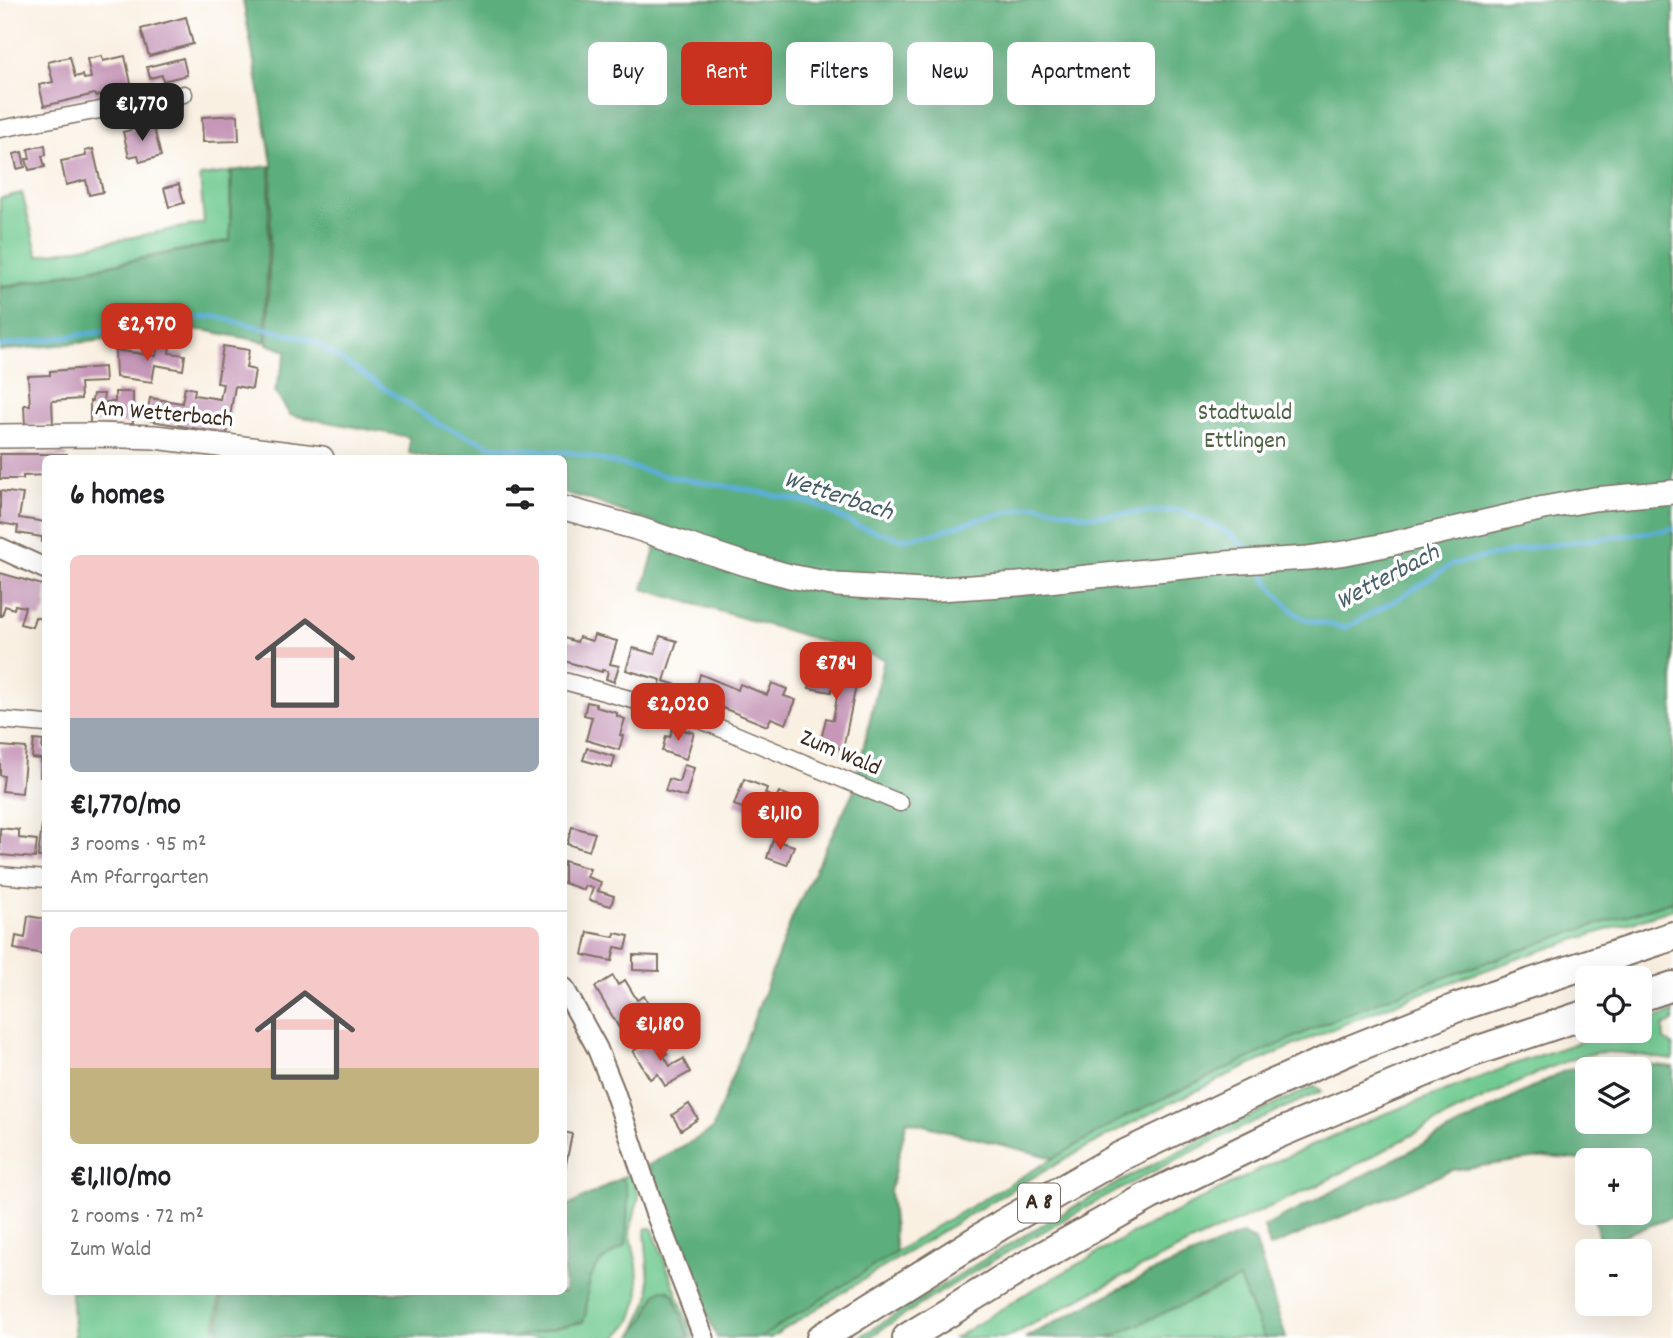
<!DOCTYPE html>
<html lang="en">
<head>
<meta charset="utf-8">
<style>
  :root { --surface:#fff; --page:#f2f2f2; --text:#202124; --muted:#757577; --line:#e0e0e0; --accent:#c8321e }
  body { margin:0; font-family:Dekko,sans-serif; background:var(--page); color:var(--text); height:100vh; display:flex; flex-direction:column; font-size:26px; white-space:nowrap }
  * { box-sizing:border-box; margin:0 }
  p { font-size:23px; color:var(--muted) }
  .icon { flex:none; width:38px; height:38px; fill:none; stroke:currentColor; stroke-width:2; stroke-linecap:round; stroke-linejoin:round }
  .map { position:relative; flex:1; overflow:hidden }
  .sheet { position:absolute; left:42px; top:455px; width:525px; height:840px; display:flex; flex-direction:column; background:var(--surface); border-radius:10px; box-shadow:0 7px 28px #0002 }
  .sheet>* { flex:none }
  .banner { position:absolute; left:588px; top:42px; width:665px; height:63px; display:flex; gap:14px }
  .tools { position:absolute; left:1575px; top:966px; display:grid; gap:14px }
  .tools a { display:grid; place-items:center; width:77px; height:77px; border-radius:10px; background:var(--surface); box-shadow:0 7px 28px #0002; font-size:35px }
  .price { position:absolute; translate:-50% -60px; padding:0 16px; border-radius:14px; background:var(--accent); color:#fff; font-size:23px; line-height:46px; filter:drop-shadow(0 2px 4px #0008) }
  .price::after { content:''; position:absolute; left:50%; top:42px; width:21px; height:16px; margin-left:-10px; background:inherit; clip-path:polygon(0 0,100% 0,50% 100%) }
  .price.on { background:#222; color:#fff }
  ul { padding:0; list-style:none }
  li { display:grid; align-content:center; gap:14px; height:371px; padding:0 28px }
  li+li { border-top:2px solid var(--line) }
  li span { display:grid; place-items:center; height:217px; border-radius:10px; color:#555 }
  li>.icon { margin-inline-start:auto }
  span .icon { width:126px; height:126px; fill:#fffc; stroke-width:1 }
  li b { font-size:30px }
  h2 { display:flex; justify-content:space-between; align-items:center; height:84px; padding:0 28px; font-size:30px }
  .tag { padding:0 24px; border-radius:10px; background:var(--surface); box-shadow:0 7px 28px #0002; font-size:24px; line-height:63px }
  .tag.on { background:var(--accent); color:#fff }
  .map>svg:first-child { display:block }
</style>
</head>
<body>
<div class="map">
<svg width="1673" height="1338" viewBox="0 0 1673 1338">
  <rect width="100%" height="100%" fill="#fff"/>
  <filter id="ink" filterUnits="userSpaceOnUse"><feTurbulence type="fractalNoise" baseFrequency=".0143" numOctaves="2"/><feDisplacementMap in="SourceGraphic" scale="14" xChannelSelector="R" yChannelSelector="G"/><feConvolveMatrix kernelMatrix="1 2 1 2 8 2 1 2 1" color-interpolation-filters="sRGB"/></filter>
  <filter id="wash" filterUnits="userSpaceOnUse"><feTurbulence type="fractalNoise" baseFrequency=".00686" numOctaves="4" result="noise"/><feDisplacementMap in="SourceGraphic" scale="28" xChannelSelector="R" yChannelSelector="G"/><feGaussianBlur stdDeviation="1.57" result="paint"/><feColorMatrix in="noise" values="0 0 0 0 0 0 0 0 0 0 0 0 0 0 0 0 0 1.4 0 .05"/><feComposite in="paint" operator="in"/></filter>
  <g filter="url(#wash)">
    <rect width="100%" height="100%" fill="#f9f0e2"/>
    <!-- green -->
    <g fill="#71ca91" stroke="#567a58" stroke-width="2">
      <polygon points="230,172 230,240 0,287 0,198 22,193 38,256 204,223 200,176"/>
      <path d="M1673,901V909C1621,926 1568,941 1517,959C1399,999 1283,1047 1171,1103C1032,1172 901,1256 770,1338H760L937,1226L1127,1116L1164,1098L1269,1048L1332,1020L1382,1000L1560,936Z"/>
      <polygon points="1673,1012 1673,1022 1663,1026 1664,1040 1673,1045 1673,1060 1625,1053 1601,1052 1581,1056 1546,1069 1448,1116 1318,1185 1192,1242 1088,1294 1007,1338 955,1338 1027,1293 1130,1235 1277,1161 1372,1119 1517,1063 1613,1031 1640,1031 1640,1023"/>
      <path d="M1315,1086L1322,1091C1164,1160 1013,1244 868,1338H858C936,1289 1015,1239 1096,1195C1167,1155 1241,1120 1315,1086Z"/>
      <path d="M632,1172L639,1196L630,1232L637,1265L639,1297L631,1321L616,1338H512L583,1322C587,1313 587,1305 587,1295C590,1266 603,1259 626,1245L628,1197L623,1177Z"/>
      <polygon points="646,1228 652,1228 694,1338 690,1338 674,1295 668,1290 662,1290 656,1294 646,1317 632,1337 647,1305 650,1293 645,1233"/>
      <polygon points="1239,1279 1264,1338 1108,1338"/>
      <polygon points="71,1292 220,1292 214,1338 75,1338"/>
    </g>
    <!-- forest -->
    <g fill="#5cae7b" stroke="#4c6c4c" stroke-width="2" fill-rule="evenodd">
      <polygon points="243,0 1673,0 1673,901 1560,936 1382,1000 1332,1020 1217,1073 1127,1116 1054,1158 907,1121 890,1191 896,1252 760,1338 717,1338 647,1166 712,1130 794,913 853,792 884,659 643,589 662,526 585,498 564,493 564,458 430,458 409,453 409,437 290,415 275,391 287,351 267,344 272,163"/>
      <polygon points="270,166 265,342 203,330 0,351 0,288 230,241 232,171"/>
      <path d="M1607,1060L1673,1067V1217L1600,1244L1593,1213H1640V1160H1587V1187L1581,1160L1547,1157L1452,1170L1270,1247L1264,1227L1562,1072L1591,1062ZM1587,1069H1640V1122H1587Z"/>
      <path d="M623,1177L628,1197L626,1245C603,1258 590,1266 587,1295C586,1305 587,1313 583,1322L512,1338L400,1337L396,1338H217L222,1292H564V1208Z"/>
      <polygon points="1242,1234 1255,1240 1286,1338 1264,1338 1239,1279 1108,1338 1025,1338 1148,1274"/>
      <polygon points="662,1290 668,1290 674,1295 689,1338 631,1338 646,1317 656,1294"/>
    </g>
    <g fill="none" stroke-linecap="round" stroke-linejoin="round">
      <!-- stream -->
      <g stroke="#5caed7" stroke-width="5">
        <polyline points="0,346 214,316 311,340 440,425 492,446 574,453 666,476 743,489 815,504 857,526 903,539 937,533 972,521 1037,505 1088,516 1181,510 1230,534 1252,553"/>
        <path d="M1260,568C1267,583 1290,613 1305,619C1318,623 1332,625 1345,628L1398,599L1453,564L1534,547L1673,529"/>
      </g>
    </g>
    <g id="blocks">
      <!-- building -->
      <g fill="#c697b8">
        <polygon points="186,17 193,44 149,56 141,29"/>
        <polygon points="102,56 103,61 125,56 132,88 96,96 95,94 44,106 39,85 53,82 48,62 70,57 75,77 83,75 84,79 91,78 87,59"/>
        <polygon points="183,58 187,75 163,81 162,75 150,78 147,67"/>
        <polygon points="238,115 239,141 203,142 202,117"/>
        <polygon points="153,124 161,156 140,162 138,155 129,157 123,132"/>
        <polygon points="45,145 46,155 42,156 45,167 29,170 26,159 30,159 28,149"/>
        <polygon points="93,149 103,192 89,195 86,180 66,185 61,161 86,156 85,151"/>
        <polygon points="22,152 25,167 17,169 14,154"/>
        <polygon points="179,184 184,203 169,207 164,188"/>
        <polygon points="159,339 171,341 169,353 185,355 183,370 155,365 152,382 116,377 115,350 156,356"/>
        <polygon points="223,346 249,350 246,368 255,370 252,389 235,386 227,434 146,420 150,398 182,403 185,387 195,389 194,395 220,399 223,384 217,383"/>
        <polygon points="104,367 105,382 80,383 81,399 52,401 53,424 25,426 24,405 30,405 28,376 50,375 50,371"/>
        <polygon points="115,392 133,392 133,424 90,423 90,401 92,401 93,394 104,394 103,402 115,402"/>
        <polygon points="0,454 67,454 67,458 46,458 46,475 23,476 23,479 0,479"/>
        <polygon points="0,491 23,494 19,518 46,522 46,542 42,542 42,537 17,533 18,526 0,523"/>
        <polygon points="0,573 46,586 46,608 41,619 35,617 32,627 20,624 25,607 15,605 14,609 5,606 2,616 0,616"/>
        <polygon points="594,635 617,641 610,664 619,666 614,682 606,679 608,671 602,670 602,672 564,661 564,638 577,642 579,637 592,641"/>
        <polygon points="660,636 677,641 664,681 676,685 673,695 658,690 661,680 626,670 633,648 655,654"/>
        <polygon points="814,665 843,671 842,673 858,676 843,749 820,744 826,718 833,720 838,691 832,689 831,692 809,688"/>
        <polygon points="700,674 738,690 740,684 767,695 772,683 787,689 784,696 796,700 786,724 771,718 767,726 703,700 704,698 695,694"/>
        <polygon points="587,702 596,704 596,707 617,713 617,716 625,719 620,735 623,736 619,750 586,740 592,717 584,715"/>
        <polygon points="673,727 694,733 686,759 662,751 666,736 670,737"/>
        <polygon points="34,740 43,741 42,749 46,749 46,777 40,777 41,759 32,758"/>
        <polygon points="0,746 26,748 22,793 2,791 4,776 0,775"/>
        <polygon points="587,748 615,757 612,768 583,760"/>
        <polygon points="684,765 694,768 686,797 665,791 669,779 679,782"/>
        <polygon points="744,779 767,788 765,794 776,798 779,792 790,796 781,822 734,805"/>
        <polygon points="42,825 46,825 46,857 38,857"/>
        <polygon points="572,827 595,833 589,851 567,844"/>
        <polygon points="0,828 19,830 19,838 37,840 35,858 0,855"/>
        <polygon points="773,840 794,846 787,865 767,858"/>
        <polygon points="564,861 590,869 587,877 601,882 598,891 614,896 611,906 589,900 593,888 585,886 584,890 564,883"/>
        <polygon points="28,916 46,919 44,954 14,949 16,936 25,938"/>
        <polygon points="588,932 614,937 615,933 629,936 626,949 615,947 612,961 583,955"/>
        <polygon points="633,955 659,956 659,971 633,970"/>
        <polygon points="613,976 618,985 625,980 637,1000 644,996 650,1007 644,1010 647,1016 621,1031 595,987"/>
        <polygon points="658,1037 667,1054 664,1056 670,1066 683,1059 690,1072 665,1086 658,1074 650,1079 633,1051"/>
        <polygon points="689,1104 698,1119 681,1130 672,1115"/>
        <polygon points="564,1132 572,1134 565,1169 564,1169"/>
      </g>
    </g>
  </g>
  <g filter="url(#ink)">
    <use href="#blocks" fill-opacity="0" stroke="#7e6f63" stroke-width="2"/>
    <g fill="none" stroke-linecap="round" stroke-linejoin="round">
      <!-- minor casing -->
      <g stroke="#7e6f63" stroke-width="19">
        <g id="minor">
          <polyline points="0,129 184,94"/>
          <polyline points="564,681 691,716 900,803"/>
          <polyline points="0,720 46,724"/>
          <polyline points="0,875 46,879"/>
        </g>
      </g>
      <!-- tertiary casing -->
      <g stroke="#7e6f63" stroke-width="23">
        <g id="tertiary">
          <polyline points="0,548 46,569"/>
          <polyline points="564,988 597,1048 614,1090 654,1209 704,1338"/>
        </g>
      </g>
      <!-- secondary casing -->
      <g stroke="#7e6f63" stroke-width="26">
        <g id="secondary">
          <polyline points="0,436 94,435 155,437 322,458"/>
          <polyline points="564,508 636,528 742,563 790,576 837,585 924,590 1018,584 1225,563 1308,558 1345,553 1385,545 1544,508 1594,499 1673,492"/>
        </g>
      </g>
      <!-- motorway casing -->
      <g stroke="#7e6f63" stroke-width="32">
        <g id="motorway">
          <polyline points="1640,997 1673,986"/>
          <polyline points="821,1338 1001,1225 1119,1157 1266,1087 1350,1050 1458,1007 1673,936"/>
          <polyline points="907,1338 1018,1270 1149,1196 1270,1137 1470,1053 1587,1014"/>
        </g>
      </g>
      <!-- minor -->
      <use href="#minor" stroke="#fff" stroke-width="16"/>
      <!-- tertiary -->
      <use href="#tertiary" stroke="#fff" stroke-width="19"/>
      <!-- secondary -->
      <use href="#secondary" stroke="#fff" stroke-width="23"/>
      <!-- motorway -->
      <use href="#motorway" stroke="#fff" stroke-width="28"/>
    </g>
  </g>
  <g text-anchor="middle" dominant-baseline="central" stroke-width="7" stroke-linejoin="round" paint-order="stroke">
    <!-- shield labels -->
    <rect fill="#fff" stroke="#766a62" stroke-width="2" x="1018" y="1183.5" width="42" height="39" rx="5"/>
    <g font-size="23" font-weight="bold" fill="#3b2a1e">
      <text x="1039" y="1203">A 8</text>
    </g>
    <!-- park labels -->
    <g font-size="24" fill="#4e6246" stroke="#fff">
      <text x="1245" y="414">Stadtwald<tspan x="1245" dy="28">Ettlingen</tspan></text>
    </g>
    <!-- street labels -->
    <g font-size="24" fill="#3b2a1e" stroke="#fff">
      <text transform="translate(164 415) rotate(5)">Am Wetterbach</text>
      <text transform="translate(840 754) rotate(23)">Zum Wald</text>
    </g>
    <!-- water labels -->
    <g font-size="26" font-style="italic" fill="#485f68" stroke="#fff">
      <text transform="translate(838 497) rotate(18)">Wetterbach</text>
      <text transform="translate(1388 578) rotate(-28)">Wetterbach</text>
    </g>
  </g>
</svg>
<div class="tools">
<a><svg class="icon" aria-label="locate" viewBox="0 0 24 24"><circle cx="12" cy="12" r="6"/><path d="M12 2v4M12 18v4M2 12h4M18 12h4"/></svg></a>
<a><svg class="icon" aria-label="layers" viewBox="0 0 24 24"><path d="M12 4l9 5-9 5-9-5zM3 14l9 5 9-5"/></svg></a>
<a>+</a>
<a>−</a>
</div>
<b class="price on" style="left:142px;top:143px">€1,770</b>
<b class="price" style="left:147px;top:363px">€2,970</b>
<b class="price" style="left:836px;top:702px">€784</b>
<b class="price" style="left:678px;top:743px">€2,020</b>
<b class="price" style="left:780px;top:852px">€1,110</b>
<b class="price" style="left:660px;top:1063px">€1,180</b>
<div class="banner">
<a class="tag">Buy</a>
<a class="tag on">Rent</a>
<a class="tag">Filters</a>
<a class="tag">New</a>
<a class="tag">Apartment</a>
</div>
<section class="sheet">
<h2>6 homes<svg class="icon" aria-label="filters" viewBox="0 0 24 24"><path d="M4 7h16M4 17h16"/><circle cx="9" cy="7" r="2"/><circle cx="15" cy="17" r="2"/></svg></h2>
<ul>
<li><span style="background:linear-gradient(#f6c9c9 75%,#9aa5b1 0)"><svg class="icon" aria-label="home" viewBox="0 0 24 24"><path d="M3 11l9-7 9 7M6 9v11h12V9"/></svg></span><div><b>€1,770/mo</b><p>3 rooms · 95 m²</p><p>Am Pfarrgarten</p></div></li>
<li><span style="background:linear-gradient(#f6c9c9 65%,#c2b280 0)"><svg class="icon" aria-label="home" viewBox="0 0 24 24"><path d="M3 11l9-7 9 7M6 9v11h12V9"/></svg></span><div><b>€1,110/mo</b><p>2 rooms · 72 m²</p><p>Zum Wald</p></div></li>
</ul>
</section>
</div>
</body>
</html>
